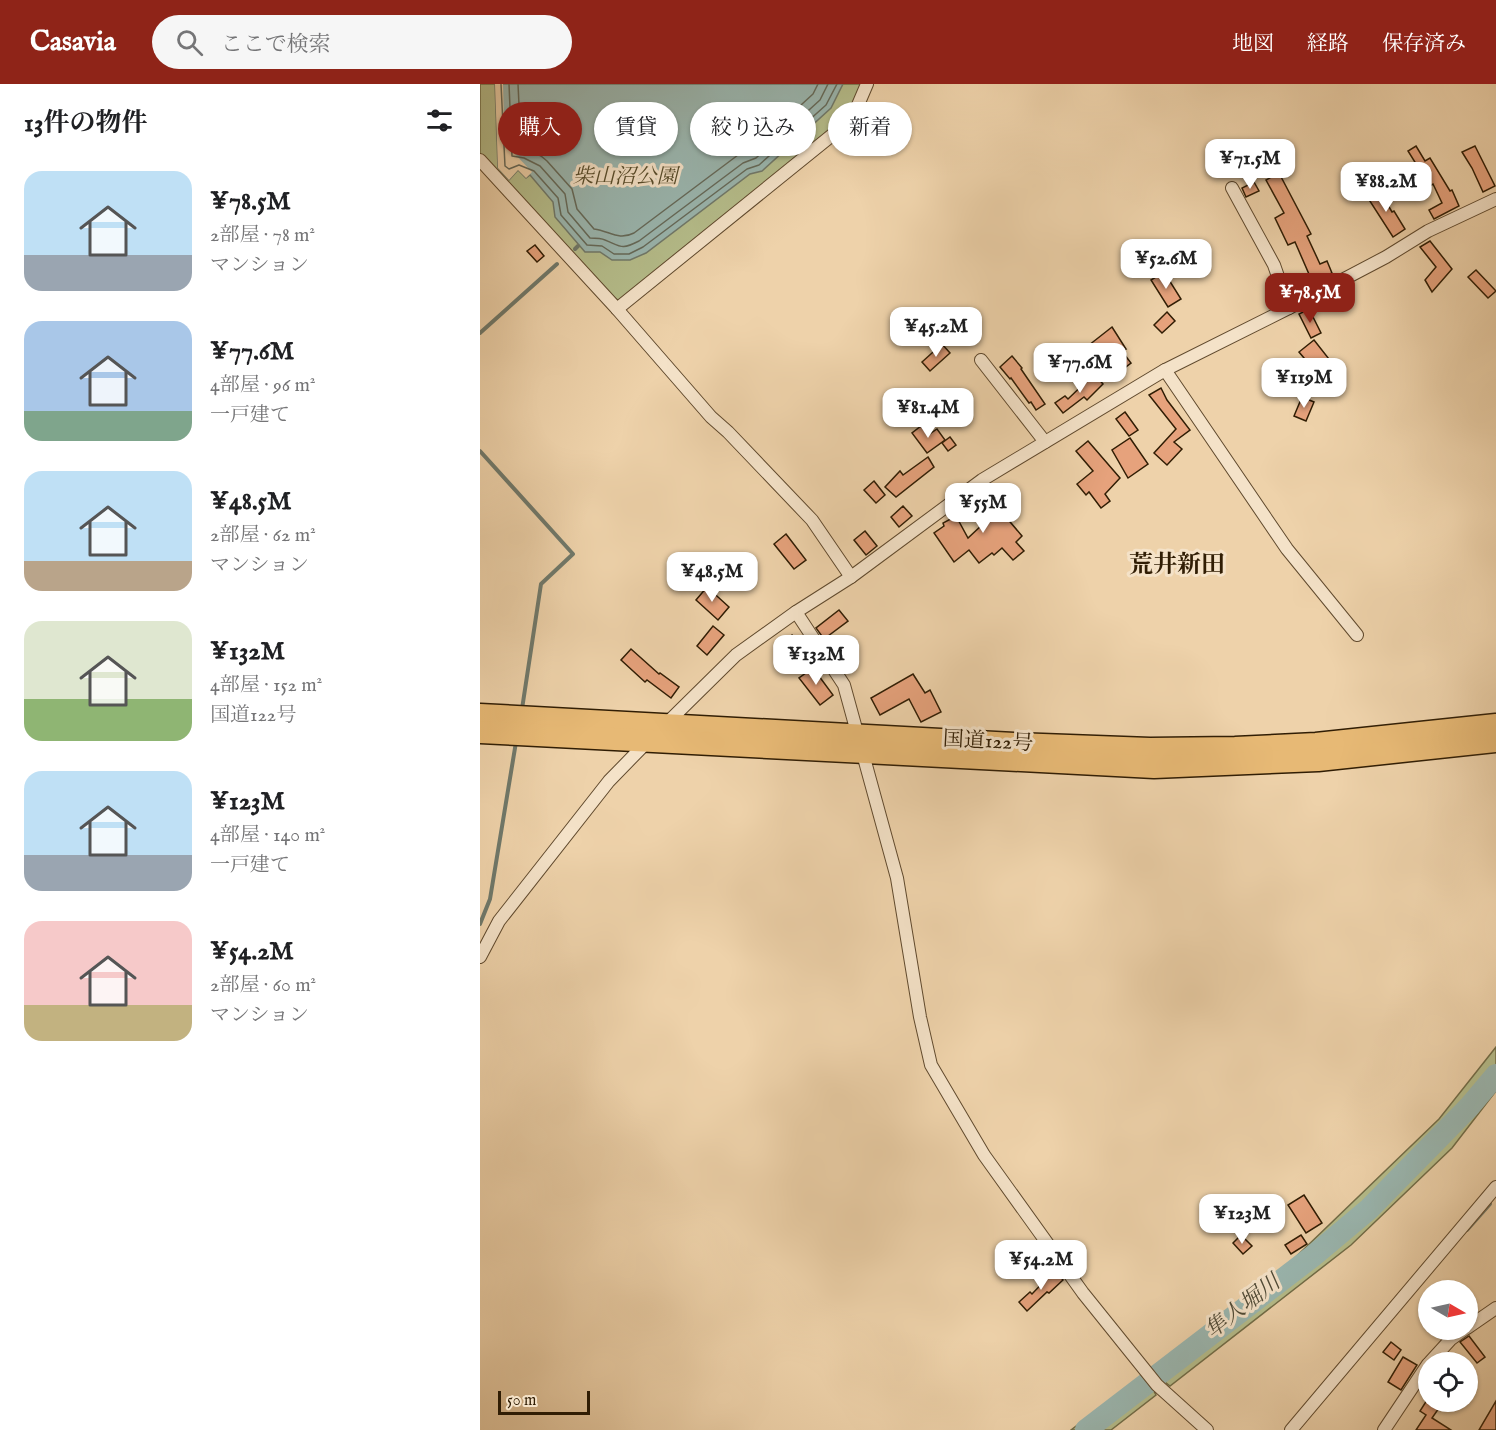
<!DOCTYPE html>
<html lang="ja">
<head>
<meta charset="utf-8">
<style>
  :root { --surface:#fff; --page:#f6f6f6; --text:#202124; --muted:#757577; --accent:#8f2418 }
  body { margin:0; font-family:"IM FELL English","Noto Serif JP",serif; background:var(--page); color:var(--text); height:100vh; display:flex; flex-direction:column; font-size:22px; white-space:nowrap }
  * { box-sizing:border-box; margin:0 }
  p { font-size:20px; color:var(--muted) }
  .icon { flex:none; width:33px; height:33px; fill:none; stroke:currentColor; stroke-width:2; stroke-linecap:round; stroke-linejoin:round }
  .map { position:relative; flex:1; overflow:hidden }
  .panel { display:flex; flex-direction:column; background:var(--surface); width:480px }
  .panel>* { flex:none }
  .banner { position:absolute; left:18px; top:18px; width:570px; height:54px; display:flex; gap:12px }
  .needle { width:39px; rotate:99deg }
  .fabs { position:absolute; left:938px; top:1196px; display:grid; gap:12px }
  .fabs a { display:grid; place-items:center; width:60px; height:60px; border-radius:50%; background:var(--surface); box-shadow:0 2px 4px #0004; font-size:30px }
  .scale { position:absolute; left:18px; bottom:15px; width:92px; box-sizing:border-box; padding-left:6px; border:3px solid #301d04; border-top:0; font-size:16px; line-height:21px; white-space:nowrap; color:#301d04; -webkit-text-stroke:4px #f4e2c8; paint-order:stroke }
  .price { position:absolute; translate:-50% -51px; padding:0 14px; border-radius:12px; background:#fff; color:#222; font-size:20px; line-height:39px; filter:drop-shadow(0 2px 3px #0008) }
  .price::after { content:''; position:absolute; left:50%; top:36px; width:18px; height:14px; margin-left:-9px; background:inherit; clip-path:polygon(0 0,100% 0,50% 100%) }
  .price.current { background:var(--accent); color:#fff }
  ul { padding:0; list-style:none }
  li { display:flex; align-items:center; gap:18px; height:150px; padding:0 24px }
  li span { display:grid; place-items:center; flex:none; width:168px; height:120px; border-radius:18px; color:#555 }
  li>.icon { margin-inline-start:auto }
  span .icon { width:72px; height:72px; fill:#fffc; stroke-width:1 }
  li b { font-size:26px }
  h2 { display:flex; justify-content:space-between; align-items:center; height:72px; padding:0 24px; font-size:26px }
  .tag { padding:0 21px; border-radius:27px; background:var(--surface); box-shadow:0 2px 4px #0004; font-size:21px; line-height:54px }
  .tag.current { background:var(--accent); color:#fff }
  header { display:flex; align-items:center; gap:36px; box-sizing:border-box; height:84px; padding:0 30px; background:var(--accent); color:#fff }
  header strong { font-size:28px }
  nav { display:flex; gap:33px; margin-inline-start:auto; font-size:21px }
  .search { width:420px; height:54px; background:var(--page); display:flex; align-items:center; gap:15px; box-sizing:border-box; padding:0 21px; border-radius:33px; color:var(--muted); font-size:22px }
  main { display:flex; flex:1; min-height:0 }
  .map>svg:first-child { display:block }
</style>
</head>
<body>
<header>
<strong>Casavia</strong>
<div class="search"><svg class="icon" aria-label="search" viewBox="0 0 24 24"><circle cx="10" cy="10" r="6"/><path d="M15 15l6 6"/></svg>ここで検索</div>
<nav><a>地図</a><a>経路</a><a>保存済み</a></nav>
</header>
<main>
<section class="panel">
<h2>13件の物件<svg class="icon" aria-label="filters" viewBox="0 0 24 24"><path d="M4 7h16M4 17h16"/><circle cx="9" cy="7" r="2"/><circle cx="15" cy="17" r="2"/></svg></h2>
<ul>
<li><span style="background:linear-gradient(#bfe0f5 70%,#9aa5b1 0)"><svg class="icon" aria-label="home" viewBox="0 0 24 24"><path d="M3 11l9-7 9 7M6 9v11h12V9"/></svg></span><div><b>¥78.5M</b><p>2部屋 · 78 m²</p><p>マンション</p></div></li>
<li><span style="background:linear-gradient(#a9c7e8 75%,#7fa58c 0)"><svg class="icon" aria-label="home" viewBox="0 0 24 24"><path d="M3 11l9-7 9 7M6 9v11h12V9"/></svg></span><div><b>¥77.6M</b><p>4部屋 · 96 m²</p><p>一戸建て</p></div></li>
<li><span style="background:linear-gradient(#bfe0f5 75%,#b9a48a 0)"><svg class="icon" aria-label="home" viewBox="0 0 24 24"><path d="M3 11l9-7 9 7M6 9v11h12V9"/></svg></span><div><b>¥48.5M</b><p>2部屋 · 62 m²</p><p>マンション</p></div></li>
<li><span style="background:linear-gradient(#dfe7d0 65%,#8fb573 0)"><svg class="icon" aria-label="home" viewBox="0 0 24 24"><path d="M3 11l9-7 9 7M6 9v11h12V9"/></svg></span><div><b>¥132M</b><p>4部屋 · 152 m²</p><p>国道122号</p></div></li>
<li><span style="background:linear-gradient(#bfe0f5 70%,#9aa5b1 0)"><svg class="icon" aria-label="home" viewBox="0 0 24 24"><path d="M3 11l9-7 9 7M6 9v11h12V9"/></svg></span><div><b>¥123M</b><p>4部屋 · 140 m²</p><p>一戸建て</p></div></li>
<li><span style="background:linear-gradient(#f6c9c9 70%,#c2b280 0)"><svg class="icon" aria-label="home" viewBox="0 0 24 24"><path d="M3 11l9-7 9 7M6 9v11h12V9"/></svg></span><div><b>¥54.2M</b><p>2部屋 · 60 m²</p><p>マンション</p></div></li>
</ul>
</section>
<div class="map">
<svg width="1016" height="1346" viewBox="0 0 1016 1346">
  <rect width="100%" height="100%" fill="#eed2aa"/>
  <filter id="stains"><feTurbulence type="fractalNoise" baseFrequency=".00333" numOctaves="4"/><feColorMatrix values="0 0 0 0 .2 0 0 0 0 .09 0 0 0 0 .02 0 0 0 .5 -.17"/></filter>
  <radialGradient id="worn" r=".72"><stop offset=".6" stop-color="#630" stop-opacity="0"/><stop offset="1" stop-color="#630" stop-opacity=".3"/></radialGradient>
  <!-- green -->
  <g fill="#b5bd8b" stroke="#726d48" stroke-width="1.5">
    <polygon points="0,0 385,0 374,24 358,42 142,217 131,214 0,71"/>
    <polygon points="1016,963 1016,984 990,1015 878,1130 817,1181 674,1289 672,1285 795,1193 959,1035"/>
    <polygon points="1016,998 1016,1007 972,1064 871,1161 690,1302 680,1294 864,1154 993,1026"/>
    <polygon points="663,1291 665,1295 599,1346 591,1346"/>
    <polygon points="671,1302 676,1311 631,1346 614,1346"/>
  </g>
  <!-- water -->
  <polygon fill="#9ab6af" stroke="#70796b" stroke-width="1.5" points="15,0 363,0 351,24 282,87 270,90 166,169 150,176 132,176 120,168 105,168 75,133 73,118 50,91 46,94 38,86 29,96 18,84"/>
  <!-- pier -->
  <polygon fill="#eed2aa" points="15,0 23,0 24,39 33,40 33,68 52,88 46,94 38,86 29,96 18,84"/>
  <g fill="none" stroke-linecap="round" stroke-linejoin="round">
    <!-- shore -->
    <g stroke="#656a5a" stroke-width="1.5">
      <polyline points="21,0 25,82 29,85 39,81 54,87 78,114 81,131 107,161 122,162 134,170 149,170 163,163 267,85 279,81 346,21 357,0"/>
      <path d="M29,0L32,72L44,74L60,82L85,110L88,128L110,154C115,154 121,154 125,156C142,163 141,166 159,157L263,79L276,74L340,16L348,0"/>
      <path d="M38,0L41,63L61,72L67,77L92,105L97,125L114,145C130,147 138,157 154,149L258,71L272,66L333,10L338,0"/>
    </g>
    <!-- stream -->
    <g stroke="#70796b" stroke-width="4">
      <polyline points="95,165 98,162"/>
      <polyline points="0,249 77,180"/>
      <polyline points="0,367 93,470 61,500 42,625"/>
      <polyline points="0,840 10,815 36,658"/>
      <polyline points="987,1146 1010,1120"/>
    </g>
    <!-- river -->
    <polyline stroke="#9ab6af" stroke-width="22" points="606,1346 833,1172 889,1125 989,1023 1016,991"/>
  </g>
  <!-- building -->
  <g fill="#e6a27c" stroke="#301d04" stroke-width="1.5">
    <polygon points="936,62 945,77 950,74 970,107 972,106 979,122 954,135 949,126 962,119 953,100 933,113 926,102 943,91 928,67"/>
    <polygon points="995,62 1015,102 1003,108 992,84 982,68"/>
    <polygon points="799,89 831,150 827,152 840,180 847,177 852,189 832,197 815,158 808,161 795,134 804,129 786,96"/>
    <polygon points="774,98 779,107 766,113 762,104"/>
    <polygon points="898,104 912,128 914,127 925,145 913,153 886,111"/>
    <polygon points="950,157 972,185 952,208 945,196 956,183 940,163"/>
    <polygon points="55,161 64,172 57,178 47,167"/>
    <polygon points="996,186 1016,207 1008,214 988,193"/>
    <polygon points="684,188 701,215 688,223 671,196"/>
    <polygon points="829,225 841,249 831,254 819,230"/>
    <polygon points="687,228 695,237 682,249 674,241"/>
    <polygon points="632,243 646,265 641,266 651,279 638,289 630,278 622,285 604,265"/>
    <polygon points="834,256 849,275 826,293 828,295 818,302 807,289 824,274 819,268"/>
    <polygon points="462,260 470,269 450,287 442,278"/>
    <polygon points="532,272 542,284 541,285 565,320 556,326 551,318 549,319 531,294 530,295 520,283"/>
    <polygon points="614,290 623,300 607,316 604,313 583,329 575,319 585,312 588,315"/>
    <polygon points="681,304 687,316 710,346 694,358 702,365 687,381 674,369 696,345 669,311"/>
    <polygon points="822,313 834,318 826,337 814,332"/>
    <polygon points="645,328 658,346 649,352 636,335"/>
    <polygon points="441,342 448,351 457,345 465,356 447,369 432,349"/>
    <polygon points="470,353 476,361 468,367 462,359"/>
    <polygon points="650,354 668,380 648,394 632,366"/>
    <polygon points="608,357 640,394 625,410 630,417 621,424 609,408 606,411 597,400 613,387 596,367"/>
    <polygon points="448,373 454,383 416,413 405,403 420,387 423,391"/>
    <polygon points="394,397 405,411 396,419 384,406"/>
    <polygon points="515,400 530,418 520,426 542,452 536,458 544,467 533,476 522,464 514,471 512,469 499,479 489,466 474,478 454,449 464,442 463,439 476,432 488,454 518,426 503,411"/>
    <polygon points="423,422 432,432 419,443 411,433"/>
    <polygon points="385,447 397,462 386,471 374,456"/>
    <polygon points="306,450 326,476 314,485 294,460"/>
    <polygon points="262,469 269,475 261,484 254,478"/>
    <polygon points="227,503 249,523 238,536 216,516"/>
    <polygon points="359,526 368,537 344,555 336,544"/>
    <polygon points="233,542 244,551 227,571 217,562"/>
    <polygon points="312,551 325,567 316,575 302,560"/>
    <polygon points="151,565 179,590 180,589 199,603 191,614 167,596 165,598 141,576"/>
    <polygon points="333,584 353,611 340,621 319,594"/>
    <polygon points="433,590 445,609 450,606 461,628 441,638 429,615 400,631 391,614"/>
    <polygon points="824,1111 842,1139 826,1149 808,1121"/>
    <polygon points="761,1151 772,1162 763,1170 753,1159"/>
    <polygon points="821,1151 827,1160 811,1170 805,1161"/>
    <polygon points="575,1186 583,1196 569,1209 567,1208 547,1227 539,1218 550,1208 552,1210"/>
    <polygon points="989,1252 1005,1273 997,1279 980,1258"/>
    <polygon points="911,1258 921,1266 914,1276 903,1268"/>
    <polygon points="923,1273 937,1281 921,1306 908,1298"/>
    <polygon points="947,1316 959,1324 952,1334 971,1346 936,1346 946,1331 940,1327"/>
    <polygon points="1016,1317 1016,1346 999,1346"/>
  </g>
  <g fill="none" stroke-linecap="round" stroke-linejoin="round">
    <!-- street casing -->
    <g stroke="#604a2e" stroke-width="14">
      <g id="street">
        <polyline points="0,76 137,225 231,333 248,348 332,436 371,493"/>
        <polyline points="752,104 794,181 809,224"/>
        <polyline points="137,225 372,35 387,0"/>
        <polyline points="501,276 565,358"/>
        <polyline points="685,286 807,465 877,551"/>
        <polyline points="316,528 364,601 417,794 440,933 451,981 504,1071 603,1209 677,1301 727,1346"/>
        <polyline points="185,641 256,571 316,528 371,493 502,396 685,286 809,224 906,173 948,147 1016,115"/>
        <polyline points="0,873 19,837 129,697 168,657"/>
        <polyline points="987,1244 1016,1224"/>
        <polyline points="950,1278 971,1255 985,1245"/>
        <polyline points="811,1346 1016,1103"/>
        <polyline points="904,1346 948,1280"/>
      </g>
    </g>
    <!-- highway casing -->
    <g stroke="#301d04" stroke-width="25">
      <g id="highway">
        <polyline points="0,631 534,660 670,665 755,664 836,660 1016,641"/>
        <polyline points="0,648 674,683 838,676 1016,657"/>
      </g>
    </g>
    <!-- street -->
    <use href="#street" stroke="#f4e2c8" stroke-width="12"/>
    <!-- highway -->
    <use href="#highway" stroke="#e7b975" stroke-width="22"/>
  </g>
  <g text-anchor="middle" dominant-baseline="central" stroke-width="6" stroke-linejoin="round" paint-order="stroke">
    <!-- park labels -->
    <g font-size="21" font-style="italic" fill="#584d2c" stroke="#f4e2c8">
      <text x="145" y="93">柴山沼公園</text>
    </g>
    <!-- street labels -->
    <g font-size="21" fill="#301d04" stroke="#f4e2c8">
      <text transform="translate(508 658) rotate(3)">国道122号</text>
    </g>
    <!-- water labels -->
    <g font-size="22" font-style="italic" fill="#504b37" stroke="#f4e2c8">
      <text transform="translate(763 1223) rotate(-38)">隼人堀川</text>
    </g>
    <!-- quarter labels -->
    <g font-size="24" font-weight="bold" fill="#301d04" stroke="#f4e2c8">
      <text x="697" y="481">荒井新田</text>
    </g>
  </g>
  <rect width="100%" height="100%" filter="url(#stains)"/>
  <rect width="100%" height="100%" fill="url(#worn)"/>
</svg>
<div class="fabs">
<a><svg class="needle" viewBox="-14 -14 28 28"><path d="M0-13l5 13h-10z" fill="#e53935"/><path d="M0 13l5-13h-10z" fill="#757577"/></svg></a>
<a><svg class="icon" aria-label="locate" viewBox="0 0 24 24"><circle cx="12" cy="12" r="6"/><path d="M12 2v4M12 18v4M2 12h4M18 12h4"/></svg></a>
</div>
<div class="scale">50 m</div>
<b class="price" style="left:770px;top:106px">¥71.5M</b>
<b class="price" style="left:906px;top:129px">¥88.2M</b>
<b class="price" style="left:686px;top:206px">¥52.6M</b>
<b class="price current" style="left:830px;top:240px">¥78.5M</b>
<b class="price" style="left:456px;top:274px">¥45.2M</b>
<b class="price" style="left:600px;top:310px">¥77.6M</b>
<b class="price" style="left:824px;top:325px">¥119M</b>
<b class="price" style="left:448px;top:355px">¥81.4M</b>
<b class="price" style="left:503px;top:450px">¥55M</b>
<b class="price" style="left:232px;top:519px">¥48.5M</b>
<b class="price" style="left:336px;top:602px">¥132M</b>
<b class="price" style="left:762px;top:1161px">¥123M</b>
<b class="price" style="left:561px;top:1207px">¥54.2M</b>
<div class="banner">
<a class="tag current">購入</a>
<a class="tag">賃貸</a>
<a class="tag">絞り込み</a>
<a class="tag">新着</a>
</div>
</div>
</main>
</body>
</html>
